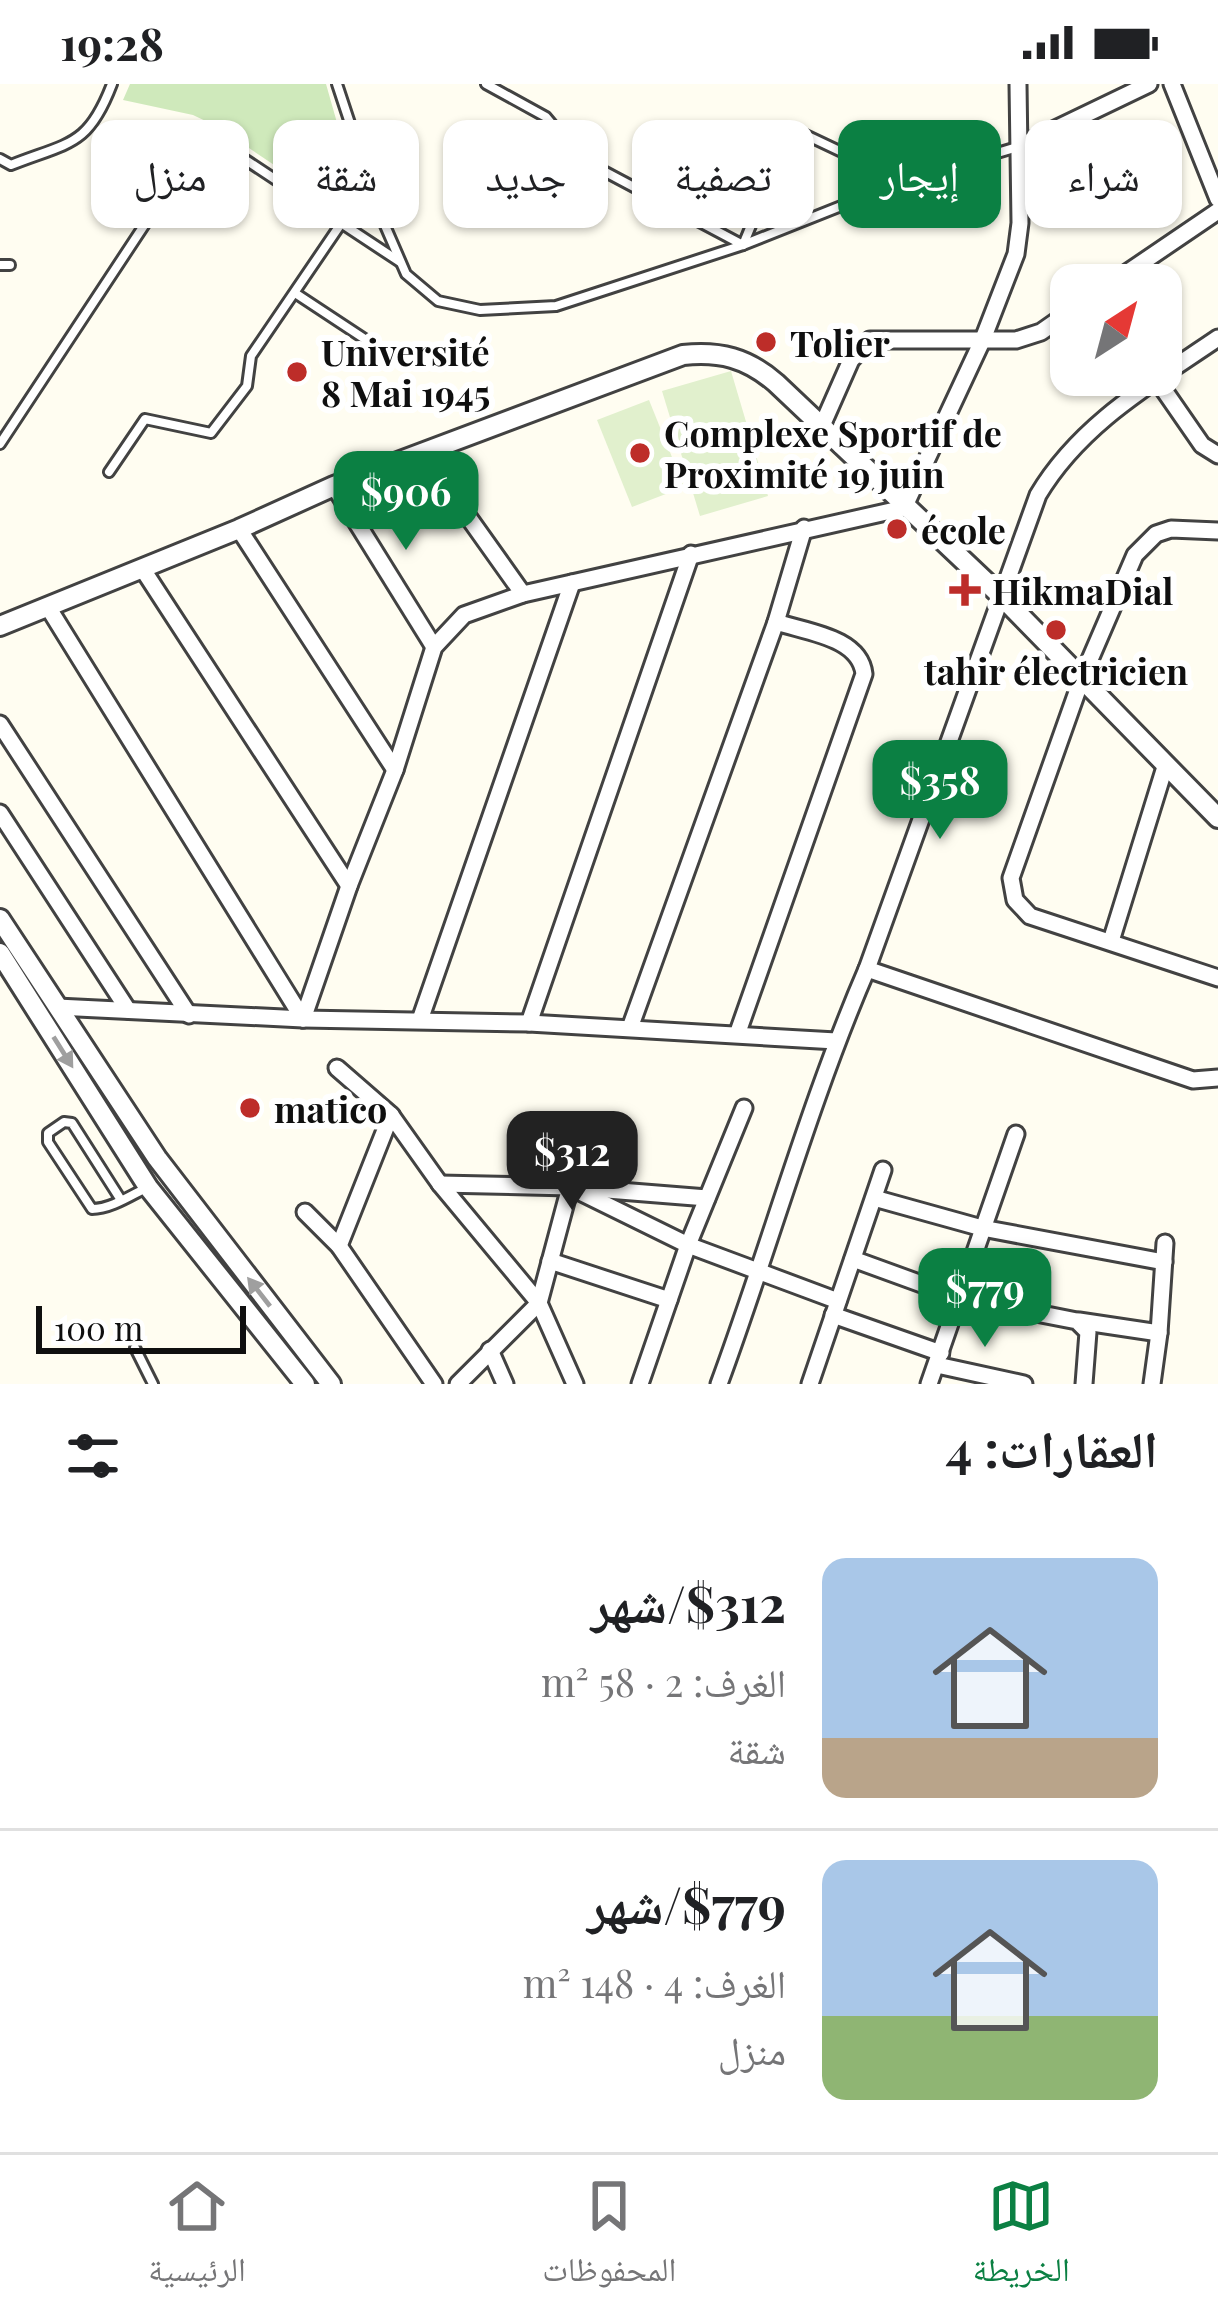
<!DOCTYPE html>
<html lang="ar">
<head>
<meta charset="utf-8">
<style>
  :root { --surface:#fff; --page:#f2f2f2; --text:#202124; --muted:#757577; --line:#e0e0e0; --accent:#0b8043 }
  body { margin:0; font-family:"Playfair Display","Noto Naskh Arabic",serif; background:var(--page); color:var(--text); direction:rtl; height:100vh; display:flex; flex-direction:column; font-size:45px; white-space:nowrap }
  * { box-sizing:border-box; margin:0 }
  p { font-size:39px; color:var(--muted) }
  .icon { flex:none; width:66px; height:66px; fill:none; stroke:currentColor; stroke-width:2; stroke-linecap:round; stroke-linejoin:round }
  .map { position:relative; height:1300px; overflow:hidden; direction:ltr }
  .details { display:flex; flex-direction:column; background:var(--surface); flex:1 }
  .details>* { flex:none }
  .hud { position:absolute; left:36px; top:36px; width:1146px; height:108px; direction:rtl; display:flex; gap:24px }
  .needle { width:78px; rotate:36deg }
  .fabs { position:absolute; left:1050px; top:180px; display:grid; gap:24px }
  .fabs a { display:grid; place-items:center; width:132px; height:132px; border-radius:24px; background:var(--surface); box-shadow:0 3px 9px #0004; font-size:60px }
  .scale { position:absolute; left:36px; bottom:30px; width:210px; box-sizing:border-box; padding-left:12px; border:6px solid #0f0f0f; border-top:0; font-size:33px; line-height:42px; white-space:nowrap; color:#0f0f0f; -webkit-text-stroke:9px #fff; paint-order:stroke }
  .price { position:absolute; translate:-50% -102px; padding:0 27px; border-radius:24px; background:var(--accent); color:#fff; font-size:39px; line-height:78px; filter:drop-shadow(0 3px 6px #0008) }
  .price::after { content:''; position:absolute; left:50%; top:72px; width:36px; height:27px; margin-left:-18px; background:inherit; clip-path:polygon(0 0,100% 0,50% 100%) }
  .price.current { background:#222; color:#fff }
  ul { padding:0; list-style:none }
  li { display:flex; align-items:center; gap:36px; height:300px; padding:0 60px }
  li+li { border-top:3px solid var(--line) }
  li span { display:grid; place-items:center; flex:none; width:336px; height:240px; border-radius:24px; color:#555 }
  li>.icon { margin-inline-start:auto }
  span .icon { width:144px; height:144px; fill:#fffc; stroke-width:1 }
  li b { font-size:51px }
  h2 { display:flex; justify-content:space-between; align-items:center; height:144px; padding:0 60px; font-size:51px }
  .tag { padding:0 42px; border-radius:24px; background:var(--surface); box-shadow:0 3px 9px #0004; font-size:42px; line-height:108px }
  .tag.current { background:var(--accent); color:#fff }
  .status { display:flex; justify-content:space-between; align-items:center; height:84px; padding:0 60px; background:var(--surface); direction:ltr }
  .status svg { height:33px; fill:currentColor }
  .tabs { display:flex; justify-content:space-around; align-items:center; height:168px; border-top:3px solid var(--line); background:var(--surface); font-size:33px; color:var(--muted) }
  .tabs a { display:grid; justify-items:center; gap:6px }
  .tabs .current { color:var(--accent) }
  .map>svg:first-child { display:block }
</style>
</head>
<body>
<div class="status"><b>19:28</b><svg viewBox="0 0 49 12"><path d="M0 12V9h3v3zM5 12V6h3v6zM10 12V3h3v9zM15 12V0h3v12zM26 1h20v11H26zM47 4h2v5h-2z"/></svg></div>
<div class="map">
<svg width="1218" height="1300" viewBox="0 0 1218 1300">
  <rect width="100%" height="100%" fill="#fffdf1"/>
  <!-- green -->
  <polygon fill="#cfe9bb" points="130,0 326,0 355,102 344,118 334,121 216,42 193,31 123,16"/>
  <!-- pitch -->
  <g fill="#e1f0cd">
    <polygon points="731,287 768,412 700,432 662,307"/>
    <polygon points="649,316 684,403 632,423 597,336"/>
  </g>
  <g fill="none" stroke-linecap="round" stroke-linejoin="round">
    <!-- service casing -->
    <g stroke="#424242" stroke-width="14">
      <g id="service">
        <polyline points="337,0 380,130 406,190 438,217 480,226 556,222 743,161 904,97 1017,63"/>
        <polyline points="486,0 546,33 581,75 743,161 791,44 903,97"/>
        <path d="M0,75L11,81C69,58 88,63 112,0"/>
        <polyline points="0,181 10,181"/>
        <polyline points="295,209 389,271"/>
        <polyline points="0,360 205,49 400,178"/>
        <polyline points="109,388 145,335 211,349 247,302 251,272 368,100"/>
        <path d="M121,1116L72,1039L64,1038L48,1049V1058L92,1125C110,1125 130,1112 146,1104"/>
        <polyline points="135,1264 153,1300"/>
      </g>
    </g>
    <!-- minor casing -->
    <g stroke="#424242" stroke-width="21">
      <g id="minor">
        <polyline points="1172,0 1218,115"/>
        <polyline points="1020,62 1149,0"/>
        <polyline points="1109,201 1218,127"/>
        <polyline points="1157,296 1202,361 1218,371"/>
        <polyline points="821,344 851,276 870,256 1016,256 1041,248 1071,227"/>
        <polyline points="422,368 523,510"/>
        <polyline points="334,402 434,563"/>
        <polyline points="239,445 395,686"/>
        <polyline points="1218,447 1171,445 1156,450 1135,471 1082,594 1011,794 1015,816 1030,832 1218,894"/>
        <polyline points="142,484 349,802"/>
        <polyline points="48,523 303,935"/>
        <polyline points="0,640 189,931"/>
        <polyline points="0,729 128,926"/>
        <polyline points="1111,857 1165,683"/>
        <polyline points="867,885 1193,996 1218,994"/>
        <polyline points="57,923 303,935 529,939 836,957"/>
        <polyline points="303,935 349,802 395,686 434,563 464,531 523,510 904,424 983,255 1016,170 1020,139 1018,0"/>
        <polyline points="420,936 572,499"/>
        <polyline points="529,939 691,470"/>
        <polyline points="630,944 776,538 804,444"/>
        <path d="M738,948L864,590C860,553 806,548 776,538"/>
        <polyline points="337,984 391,1031 339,1162"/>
        <polyline points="391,1031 440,1100 539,1219 575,1300"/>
        <polyline points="440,1100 570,1103 707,1114"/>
        <polyline points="570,1103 688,1161 838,1217"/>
        <polyline points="874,1114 982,1144 1164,1178"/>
        <polyline points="305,1128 339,1162 434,1300"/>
        <polyline points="853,1175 960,1214 1077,1237 1088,1248 1084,1300"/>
        <polyline points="550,1177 669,1216"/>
        <polyline points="833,1231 941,1269"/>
        <polyline points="1079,1237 1159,1249 1165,1159"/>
        <polyline points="490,1266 505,1300"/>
        <polyline points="937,1281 1024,1300"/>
        <polyline points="458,1300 539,1219 570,1103 593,1047"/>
        <polyline points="640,1300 688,1161 744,1024"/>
        <path d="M719,1300C770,1162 809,1019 867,885L1038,411C1080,340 1152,299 1218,254"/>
        <polyline points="810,1300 883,1086"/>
        <polyline points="929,1300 1016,1050"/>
        <polyline points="1152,1300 1159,1249"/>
      </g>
    </g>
    <!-- tertiary casing -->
    <g stroke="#424242" stroke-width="24">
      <g id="tertiary">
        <path d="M0,542L239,445L334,402L683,271C720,267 747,274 776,299L1001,512L1218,734"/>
        <polyline points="0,835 157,1074 331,1300"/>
        <polyline points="0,869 148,1103 305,1300"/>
      </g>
    </g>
    <!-- service -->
    <use href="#service" stroke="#fff" stroke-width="8"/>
    <!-- minor -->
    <use href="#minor" stroke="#fff" stroke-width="15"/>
    <!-- tertiary -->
    <use href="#tertiary" stroke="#fff" stroke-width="18"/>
  </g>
  <!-- one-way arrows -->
  <defs><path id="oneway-solid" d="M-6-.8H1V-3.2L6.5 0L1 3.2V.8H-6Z" transform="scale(3)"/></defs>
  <g fill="#9f9f9f">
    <use href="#oneway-solid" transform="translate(63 968) rotate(58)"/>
    <use href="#oneway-solid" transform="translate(259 1208) rotate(-128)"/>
  </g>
  <!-- markers -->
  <g fill="#bd2d29" stroke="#fff" stroke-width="4.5">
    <circle cx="766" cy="258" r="12"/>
    <circle cx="297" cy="288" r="12"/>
    <circle cx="640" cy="369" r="12"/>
    <circle cx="897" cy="445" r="12"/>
    <path d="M959 488h12v12h12v12h-12v12h-12v-12h-12v-12h12z"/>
    <circle cx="1056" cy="546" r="12"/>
    <circle cx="250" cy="1024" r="12"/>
  </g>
  <g text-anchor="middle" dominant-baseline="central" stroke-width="12" stroke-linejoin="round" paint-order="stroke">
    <!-- poi labels -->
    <g font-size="36" font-weight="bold" fill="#0f0f0f" stroke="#fff" text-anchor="start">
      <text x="790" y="258">Tolier</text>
      <text x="321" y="267">Université<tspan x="321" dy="41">8 Mai 1945</tspan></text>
      <text x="664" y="348">Complexe Sportif de<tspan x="664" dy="41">Proximité 19 juin</tspan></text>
      <text x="921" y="445">école</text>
      <text x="992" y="506">HikmaDial</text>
      <text x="1056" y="586" text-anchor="middle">tahir électricien</text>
      <text x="274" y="1024">matico</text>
    </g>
  </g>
</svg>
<div class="fabs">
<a><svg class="needle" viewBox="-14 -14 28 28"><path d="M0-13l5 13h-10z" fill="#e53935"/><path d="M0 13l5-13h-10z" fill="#757577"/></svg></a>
</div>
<div class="scale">100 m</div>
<b class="price" style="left:406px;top:469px">$906</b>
<b class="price" style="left:940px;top:758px">$358</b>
<b class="price current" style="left:572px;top:1129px">$312</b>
<b class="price" style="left:985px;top:1266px">$779</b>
<div class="hud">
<a class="tag">شراء</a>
<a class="tag current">إيجار</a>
<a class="tag">تصفية</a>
<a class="tag">جديد</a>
<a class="tag">شقة</a>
<a class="tag">منزل</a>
</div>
</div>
<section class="details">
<h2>العقارات: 4<svg class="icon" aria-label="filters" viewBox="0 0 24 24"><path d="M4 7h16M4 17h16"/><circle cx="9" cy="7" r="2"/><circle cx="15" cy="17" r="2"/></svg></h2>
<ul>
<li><span style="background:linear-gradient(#a9c7e8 75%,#b9a48a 0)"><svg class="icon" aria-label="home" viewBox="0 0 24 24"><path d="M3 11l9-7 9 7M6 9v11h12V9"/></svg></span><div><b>$312/شهر</b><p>الغرف: 2 · 58 m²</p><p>شقة</p></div></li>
<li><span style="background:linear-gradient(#a9c7e8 65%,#8fb573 0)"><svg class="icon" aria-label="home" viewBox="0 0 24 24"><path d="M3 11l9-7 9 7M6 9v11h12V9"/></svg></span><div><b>$779/شهر</b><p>الغرف: 4 · 148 m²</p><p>منزل</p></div></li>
</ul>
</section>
<nav class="tabs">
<a class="current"><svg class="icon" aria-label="map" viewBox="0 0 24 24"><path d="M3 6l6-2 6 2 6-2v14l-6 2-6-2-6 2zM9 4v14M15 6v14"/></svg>الخريطة</a>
<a><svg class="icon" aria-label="saved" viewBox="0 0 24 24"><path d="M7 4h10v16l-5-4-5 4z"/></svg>المحفوظات</a>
<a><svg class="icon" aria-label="home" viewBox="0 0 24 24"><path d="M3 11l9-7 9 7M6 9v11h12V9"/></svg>الرئيسية</a>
</nav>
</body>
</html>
